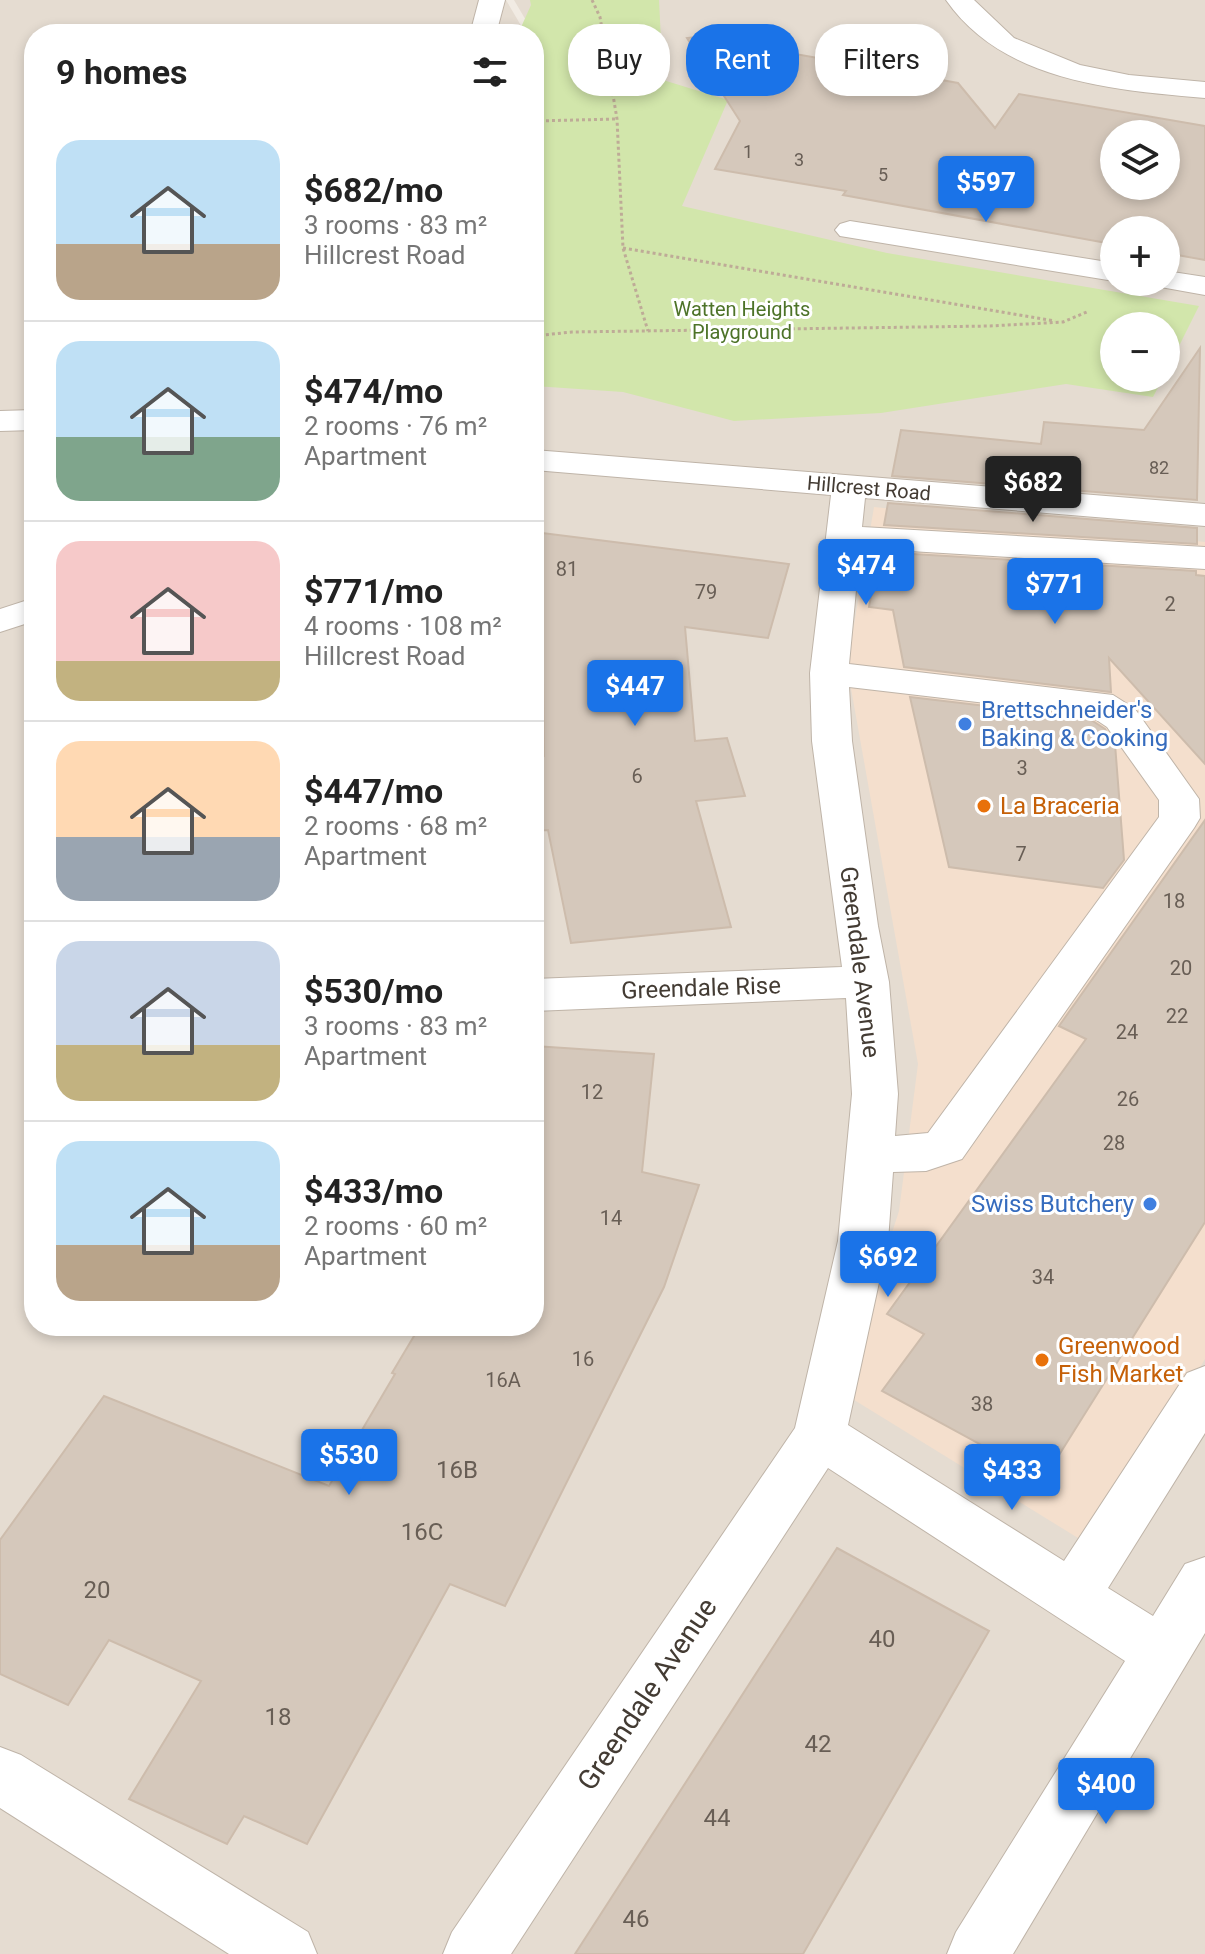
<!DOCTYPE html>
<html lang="en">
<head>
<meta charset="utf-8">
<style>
  :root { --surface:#fff; --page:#f6f6f6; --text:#222; --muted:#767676; --line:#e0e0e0; --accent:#1a73e8 }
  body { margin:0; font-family:Roboto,sans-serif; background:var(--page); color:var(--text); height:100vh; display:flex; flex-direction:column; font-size:30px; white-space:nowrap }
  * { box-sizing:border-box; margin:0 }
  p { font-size:26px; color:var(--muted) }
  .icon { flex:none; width:44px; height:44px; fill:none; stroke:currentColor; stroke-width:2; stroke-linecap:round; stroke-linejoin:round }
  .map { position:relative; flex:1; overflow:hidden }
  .panel { position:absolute; left:24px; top:24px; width:520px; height:1312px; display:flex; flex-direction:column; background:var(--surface); border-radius:32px; box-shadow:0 4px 12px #0003 }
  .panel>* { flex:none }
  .top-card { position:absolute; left:568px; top:24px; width:516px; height:72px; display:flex; gap:16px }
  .buttons { position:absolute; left:1100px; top:120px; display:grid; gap:16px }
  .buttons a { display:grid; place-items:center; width:80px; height:80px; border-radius:50%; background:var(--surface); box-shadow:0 4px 12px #0003; font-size:40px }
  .price { position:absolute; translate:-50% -68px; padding:0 18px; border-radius:8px; background:var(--accent); color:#fff; font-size:26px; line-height:52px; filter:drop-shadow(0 2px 4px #0008) }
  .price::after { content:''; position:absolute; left:50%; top:48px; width:24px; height:18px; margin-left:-12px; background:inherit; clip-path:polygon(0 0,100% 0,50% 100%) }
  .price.on { background:#222; color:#fff }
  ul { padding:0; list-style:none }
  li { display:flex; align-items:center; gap:24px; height:200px; padding:0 32px }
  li+li { border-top:2px solid var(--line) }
  li span { display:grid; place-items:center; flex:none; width:224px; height:160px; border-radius:24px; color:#555 }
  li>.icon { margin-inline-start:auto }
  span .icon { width:96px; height:96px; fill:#fffc; stroke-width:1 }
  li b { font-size:34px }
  h2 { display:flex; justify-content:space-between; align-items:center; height:96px; padding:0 32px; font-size:34px }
  .tag { padding:0 28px; border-radius:32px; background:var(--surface); box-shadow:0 4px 12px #0003; font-size:28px; line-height:72px }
  .tag.on { background:var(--accent); color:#fff }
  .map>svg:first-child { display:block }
</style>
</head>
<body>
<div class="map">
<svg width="1205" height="1954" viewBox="0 0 1205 1954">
  <rect width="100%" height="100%" fill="#f1ebe3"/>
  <!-- residential -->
  <path fill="#e5dcd1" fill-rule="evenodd" d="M0,0H506L526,34H34V1326H534V47L699,315L514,0H1205V1954H0ZM1114,134H1166V186H1114ZM1114,230H1166V282H1114ZM1114,326H1166V378H1114Z"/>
  <!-- commercial -->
  <polygon fill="#f4dfcd" points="874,507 1205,542 1205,1359 1091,1546 851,1398 866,1313 899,1211 918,1064 847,666"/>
  <!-- green -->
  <polygon fill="#d2e6ab" points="530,0 659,0 663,80 728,100 682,206 887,253 1199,306 1166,372 1166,326 1114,326 1114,378 1163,378 1153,397 1066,384 881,413 734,421 623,392 534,386 534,34 518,34 531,5"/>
  <!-- building -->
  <g fill="#d5c8bb" stroke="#cdbcac" stroke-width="2" fill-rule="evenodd">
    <path d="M768,29L767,49L958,83L995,128L1019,94L1205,126V260L1166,253V230H1114V243L1101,242L843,195L846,191L715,169L740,121L687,38ZM1114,134H1166V186H1114Z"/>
    <polygon points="1200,348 1197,500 892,476 901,430 1041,444 1044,422 1144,430"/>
    <polygon points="888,503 1197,528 1197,544 884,525"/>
    <polygon points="534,532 789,564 768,638 685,627 695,741 727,738 745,796 696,801 731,927 571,943 548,830 534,831 534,757 544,756 542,598 534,597"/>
    <polygon points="879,552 1196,571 1196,575 1205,576 1205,764 1109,658 1111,692 904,667 893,610 869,607"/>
    <polygon points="910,697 1088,718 1105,729 1115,744 1124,860 1103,888 949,867"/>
    <polygon points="1205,820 1205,1222 1044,1479 882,1391 924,1334 887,1314 1086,1039 1059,1026"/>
    <polygon points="534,1046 654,1054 642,1172 699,1185 664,1287 505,1606 450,1584 307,1844 244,1816 227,1844 129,1799 201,1681 109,1640 68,1705 0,1674 0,1540 104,1396 329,1486 395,1374 392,1373 420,1326 534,1326"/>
    <polygon points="837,1548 989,1631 803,1954 575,1954"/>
  </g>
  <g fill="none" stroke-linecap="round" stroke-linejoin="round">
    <!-- minor casing -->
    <g stroke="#bfb4a8" stroke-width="2">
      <g id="minor">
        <polygon points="479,0 505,0 496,34 470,34"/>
        <path d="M946,0H974L1014,38L1080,65L1129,75L1205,82V98C1114,90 1003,82 946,0Z"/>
        <polygon points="850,221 1114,263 1114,281 840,236 835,230 840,224"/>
        <polygon points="1166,271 1205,277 1205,295 1155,286 1152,282 1166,282"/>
        <polygon points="34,410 34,430 0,431 0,411"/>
        <path d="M534,450L1205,504V526L865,498L862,527L1205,547V569L860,548L849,664L1113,695L1135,709L1199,799L1200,818L1194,828L962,1159L926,1171L893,1172L888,1241L848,1425L1064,1561L1187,1373L1205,1366V1433L1108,1588L1153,1616L1185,1564L1205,1557V1633L1013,1954H947L956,1932L1125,1661L828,1468L511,1954H443L452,1932L795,1428L838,1241L852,1094L846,998L534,1011V979L842,967L812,741L810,673L831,495L534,470ZM849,687L1089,715L1107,727L1159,800V817L928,1133L895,1136L898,1094L889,982L878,926L852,741Z"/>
        <polygon points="34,598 34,621 0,632 0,609"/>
        <polygon points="0,1747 21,1755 308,1932 317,1954 229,1954 0,1808"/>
      </g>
    </g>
    <!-- path-far1 -->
    <g stroke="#beab97" stroke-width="3" stroke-dasharray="3 3" stroke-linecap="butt">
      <polyline points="592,0 600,17 617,119 623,248 648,331"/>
      <polyline points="534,121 617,119"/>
      <polyline points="623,248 1055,321"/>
      <polyline points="534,336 572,332 990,326 1063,322 1089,311"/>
    </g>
    <!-- path -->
    <polyline stroke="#beab97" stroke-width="4" stroke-dasharray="3 3" stroke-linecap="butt" points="534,336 545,335"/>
    <!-- minor -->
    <use href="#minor" fill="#fff" fill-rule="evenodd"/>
  </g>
  <!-- markers -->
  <g fill="#3f7fe0" stroke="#fff" stroke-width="3">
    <circle cx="965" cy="724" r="8"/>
    <circle cx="1150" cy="1204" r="8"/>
  </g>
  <g fill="#e8710a" stroke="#fff" stroke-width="3">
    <circle cx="984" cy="806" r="8"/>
    <circle cx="1042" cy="1360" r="8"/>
  </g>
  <g text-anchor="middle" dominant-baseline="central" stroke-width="6" stroke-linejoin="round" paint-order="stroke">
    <!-- far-number labels -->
    <g font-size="18" fill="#685e55">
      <text x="748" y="151">1</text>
      <text x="799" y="159">3</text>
      <text x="883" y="174">5</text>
      <text x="1159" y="467">82</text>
    </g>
    <!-- far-park labels -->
    <g font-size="20" fill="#4d7328" stroke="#fff">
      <text x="742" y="309">Watten Heights<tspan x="742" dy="23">Playground</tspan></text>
    </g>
    <!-- far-street labels -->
    <g font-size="20" fill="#433b33" stroke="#fff">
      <text transform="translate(869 488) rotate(5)">Hillcrest Road</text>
    </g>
    <!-- number labels -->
    <g font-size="20" fill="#685e55">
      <text x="567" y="569">81</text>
      <text x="706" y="592">79</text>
      <text x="1170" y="604">2</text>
      <text x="1022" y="768">3</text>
      <text x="637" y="776">6</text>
      <text x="1021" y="854">7</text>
      <text x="1174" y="901">18</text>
      <text x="1181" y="968">20</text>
      <text x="1177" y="1016">22</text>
      <text x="1127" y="1032">24</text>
      <text x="592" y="1092">12</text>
      <text x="1128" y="1099">26</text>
      <text x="1114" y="1143">28</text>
      <text x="611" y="1218">14</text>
      <text x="1043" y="1277">34</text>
      <text x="583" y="1359">16</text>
      <text x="503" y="1380">16A</text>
      <text x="982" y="1404">38</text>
    </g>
    <!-- shop labels -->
    <g font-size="24" fill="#366cbe" stroke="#fff" text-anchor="start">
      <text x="981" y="710">Brettschneider's<tspan x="981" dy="28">Baking &amp; Cooking</tspan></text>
      <text x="1134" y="1204" text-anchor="end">Swiss Butchery</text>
    </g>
    <!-- food labels -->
    <g font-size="24" fill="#c56008" stroke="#fff" text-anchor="start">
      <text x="1000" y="806">La Braceria</text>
      <text x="1058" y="1346">Greenwood<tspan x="1058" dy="28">Fish Market</tspan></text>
    </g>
    <!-- street labels -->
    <g font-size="24" fill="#433b33" stroke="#fff">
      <text transform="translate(860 962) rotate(83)">Greendale Avenue</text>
      <text transform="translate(701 988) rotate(-2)">Greendale Rise</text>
    </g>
    <!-- near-number labels -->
    <g font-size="24" fill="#685e55">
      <text x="457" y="1470">16B</text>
      <text x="422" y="1532">16C</text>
      <text x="97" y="1590">20</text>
      <text x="882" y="1639">40</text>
      <text x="278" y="1717">18</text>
      <text x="818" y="1744">42</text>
      <text x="717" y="1818">44</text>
      <text x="636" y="1919">46</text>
    </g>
    <!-- near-street labels -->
    <g font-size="28" fill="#433b33" stroke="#fff">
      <text transform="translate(647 1694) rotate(-56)">Greendale Avenue</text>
    </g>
  </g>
</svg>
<div class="buttons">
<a><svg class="icon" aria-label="layers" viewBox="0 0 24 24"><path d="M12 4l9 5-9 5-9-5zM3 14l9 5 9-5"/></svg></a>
<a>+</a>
<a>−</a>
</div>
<b class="price" style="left:986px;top:224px">$597</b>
<b class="price on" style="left:1033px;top:524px">$682</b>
<b class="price" style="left:866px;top:607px">$474</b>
<b class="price" style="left:1055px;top:626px">$771</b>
<b class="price" style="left:635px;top:728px">$447</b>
<b class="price" style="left:888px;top:1299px">$692</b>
<b class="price" style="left:349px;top:1497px">$530</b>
<b class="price" style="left:1012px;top:1512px">$433</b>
<b class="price" style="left:1106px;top:1826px">$400</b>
<div class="top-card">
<a class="tag">Buy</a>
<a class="tag on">Rent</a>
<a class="tag">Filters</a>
</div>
<section class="panel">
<h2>9 homes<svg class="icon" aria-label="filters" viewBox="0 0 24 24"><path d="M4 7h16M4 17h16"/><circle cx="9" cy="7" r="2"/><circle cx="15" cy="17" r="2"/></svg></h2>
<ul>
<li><span style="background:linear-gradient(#bfe0f5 65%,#b9a48a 0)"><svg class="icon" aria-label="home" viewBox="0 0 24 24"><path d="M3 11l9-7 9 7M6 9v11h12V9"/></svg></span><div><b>$682/mo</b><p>3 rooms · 83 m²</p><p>Hillcrest Road</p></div></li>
<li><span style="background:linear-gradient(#bfe0f5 60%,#7fa58c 0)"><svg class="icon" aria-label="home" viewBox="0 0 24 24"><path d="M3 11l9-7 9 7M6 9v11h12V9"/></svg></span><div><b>$474/mo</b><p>2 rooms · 76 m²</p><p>Apartment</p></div></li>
<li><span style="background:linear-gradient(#f6c9c9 75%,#c2b280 0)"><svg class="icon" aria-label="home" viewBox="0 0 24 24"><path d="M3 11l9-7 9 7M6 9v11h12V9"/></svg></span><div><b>$771/mo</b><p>4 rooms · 108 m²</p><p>Hillcrest Road</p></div></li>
<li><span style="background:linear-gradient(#ffd9b3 60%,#9aa5b1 0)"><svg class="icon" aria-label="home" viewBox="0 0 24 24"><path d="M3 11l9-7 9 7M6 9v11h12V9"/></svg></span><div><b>$447/mo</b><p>2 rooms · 68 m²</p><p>Apartment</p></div></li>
<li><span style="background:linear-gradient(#c9d6e8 65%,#c2b280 0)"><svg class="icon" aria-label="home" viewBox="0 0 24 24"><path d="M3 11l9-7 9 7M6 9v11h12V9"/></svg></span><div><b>$530/mo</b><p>3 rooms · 83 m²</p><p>Apartment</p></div></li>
<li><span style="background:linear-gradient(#bfe0f5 65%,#b9a48a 0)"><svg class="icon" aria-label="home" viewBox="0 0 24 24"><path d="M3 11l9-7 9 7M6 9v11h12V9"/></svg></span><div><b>$433/mo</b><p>2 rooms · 60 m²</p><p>Apartment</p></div></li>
</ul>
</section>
</div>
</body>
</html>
